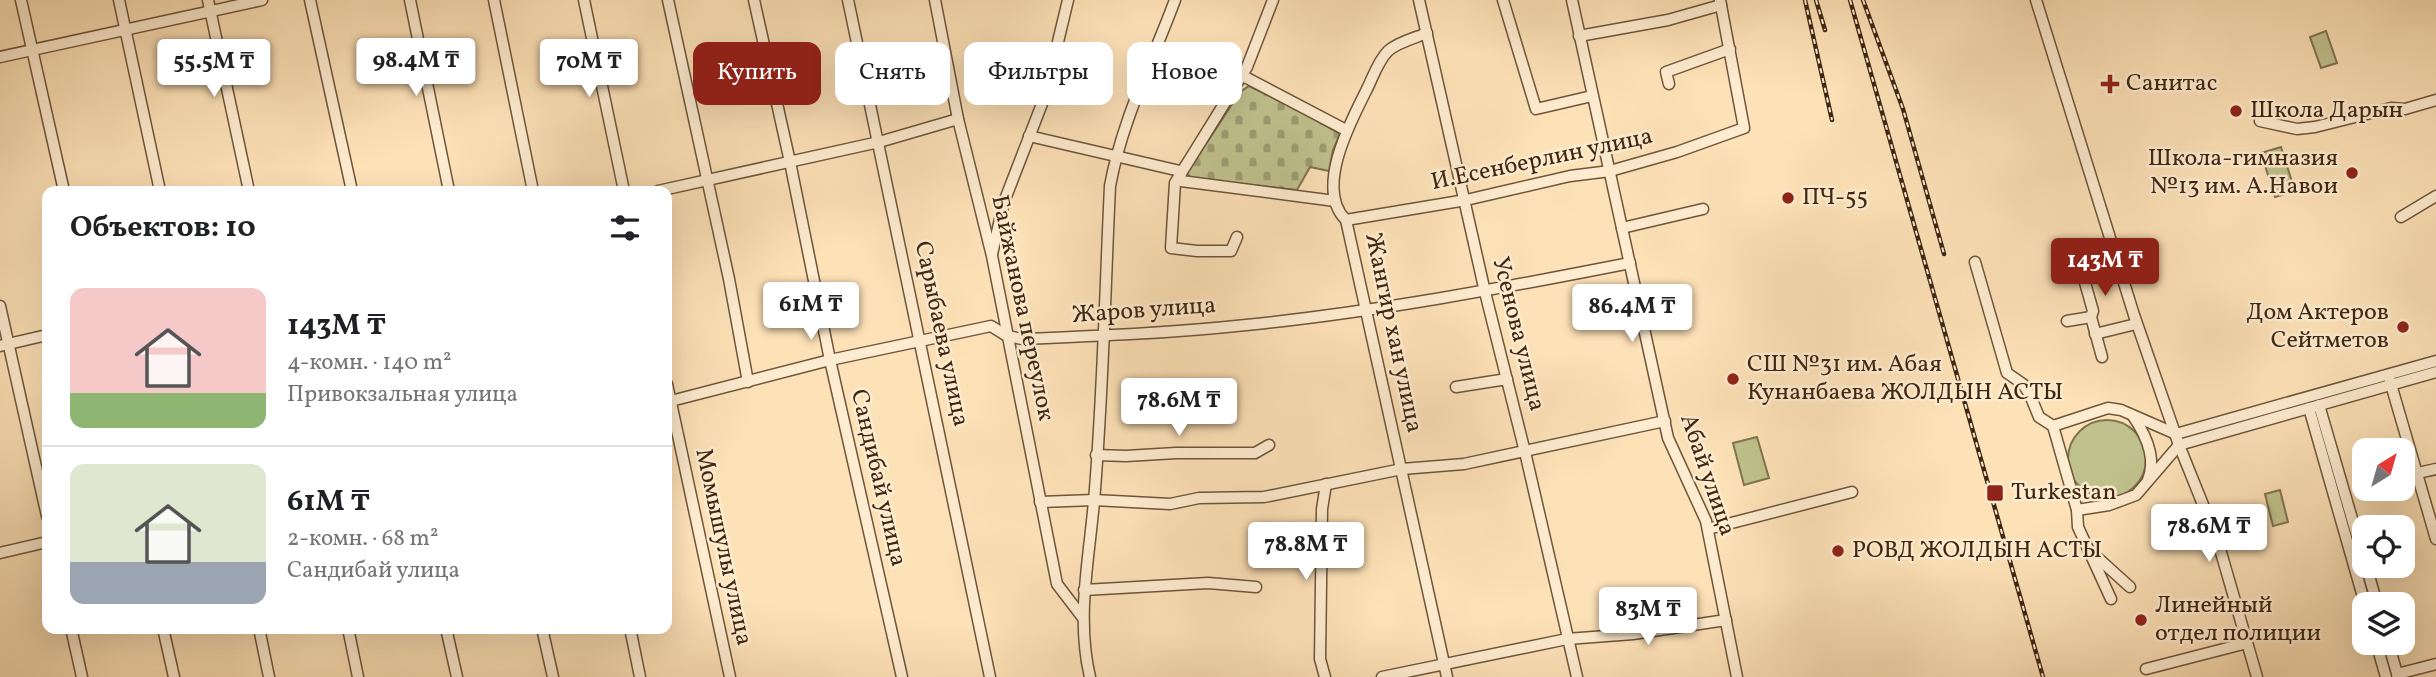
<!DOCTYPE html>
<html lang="ru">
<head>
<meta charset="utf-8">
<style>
  :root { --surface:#fff; --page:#f6f6f6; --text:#202124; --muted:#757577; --line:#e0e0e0; --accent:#8f2418 }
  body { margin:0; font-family:Vollkorn,serif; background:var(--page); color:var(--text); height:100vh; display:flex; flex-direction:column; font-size:26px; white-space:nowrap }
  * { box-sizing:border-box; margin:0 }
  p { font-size:23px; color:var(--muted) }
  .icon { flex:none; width:38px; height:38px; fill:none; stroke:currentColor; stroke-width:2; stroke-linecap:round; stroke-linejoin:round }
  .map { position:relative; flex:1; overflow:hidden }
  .drawer { position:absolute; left:42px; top:186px; width:630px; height:448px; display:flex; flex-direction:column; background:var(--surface); border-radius:14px; box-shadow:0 7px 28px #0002 }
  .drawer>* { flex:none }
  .guide { position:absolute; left:693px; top:42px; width:665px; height:63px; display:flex; gap:14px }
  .needle { width:46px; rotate:37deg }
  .tools { position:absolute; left:2352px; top:438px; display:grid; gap:14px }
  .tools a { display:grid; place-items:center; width:63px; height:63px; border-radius:14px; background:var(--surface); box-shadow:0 7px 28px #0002; font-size:35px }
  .price { position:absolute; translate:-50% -60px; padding:0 16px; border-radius:7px; background:#fff; color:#222; font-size:23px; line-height:46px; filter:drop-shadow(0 2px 4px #0008) }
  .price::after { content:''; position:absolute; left:50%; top:42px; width:21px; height:16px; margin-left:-10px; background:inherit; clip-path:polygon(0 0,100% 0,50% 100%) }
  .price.active { background:var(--accent); color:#fff }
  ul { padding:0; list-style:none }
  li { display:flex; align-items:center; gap:21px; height:175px; padding:0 28px }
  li+li { border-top:2px solid var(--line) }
  li span { display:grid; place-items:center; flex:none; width:196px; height:140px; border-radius:14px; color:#555 }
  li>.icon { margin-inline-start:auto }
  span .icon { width:84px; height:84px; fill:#fffc; stroke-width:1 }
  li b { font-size:30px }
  h2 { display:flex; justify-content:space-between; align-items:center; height:84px; padding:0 28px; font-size:30px }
  .tag { padding:0 24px; border-radius:14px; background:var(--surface); box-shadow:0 7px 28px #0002; font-size:24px; line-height:63px }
  .tag.active { background:var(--accent); color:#fff }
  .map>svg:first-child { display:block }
</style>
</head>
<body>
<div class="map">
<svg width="2436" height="677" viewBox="0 0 2436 677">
  <defs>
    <pattern id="cemetery-stones" width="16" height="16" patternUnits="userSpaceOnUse" patternTransform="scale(1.75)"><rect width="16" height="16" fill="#c0c28e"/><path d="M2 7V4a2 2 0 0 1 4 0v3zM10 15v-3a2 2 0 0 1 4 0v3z" fill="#9d9d73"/></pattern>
  </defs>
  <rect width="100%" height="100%" fill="#fde1b7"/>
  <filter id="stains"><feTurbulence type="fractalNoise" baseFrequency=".00286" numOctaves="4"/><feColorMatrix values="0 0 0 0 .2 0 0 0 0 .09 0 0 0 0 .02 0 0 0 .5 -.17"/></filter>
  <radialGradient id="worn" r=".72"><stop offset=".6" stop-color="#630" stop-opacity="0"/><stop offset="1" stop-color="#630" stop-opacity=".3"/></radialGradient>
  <!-- grass -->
  <g fill="#c0c28e" stroke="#807450" stroke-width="2">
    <polygon points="2326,31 2337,63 2321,68 2310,37"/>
    <polygon points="2281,147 2295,191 2275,197 2261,153"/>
    <circle cx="2107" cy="459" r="39"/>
    <polygon points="1757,437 1769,478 1744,485 1733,443"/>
    <polygon points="2280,490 2288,522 2273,526 2265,494"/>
  </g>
  <!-- cemetery -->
  <polygon fill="url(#cemetery-stones)" stroke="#807450" stroke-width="2" points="1249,86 1294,108 1340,134 1333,150 1329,171 1310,167 1297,190 1191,178 1187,173 1240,92"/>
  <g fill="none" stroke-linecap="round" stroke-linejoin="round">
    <!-- minor casing -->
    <g stroke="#6e553b" stroke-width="13">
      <g id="minor">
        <polyline points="21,0 64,191"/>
        <polyline points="119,0 160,191"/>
        <polyline points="208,0 249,191"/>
        <polyline points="310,0 352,191"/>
        <polyline points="410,0 449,191"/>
        <polyline points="494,0 533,191"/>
        <polyline points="584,0 624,191"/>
        <polyline points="668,0 729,279 748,382"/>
        <polyline points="754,0 790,162 830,360 902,677"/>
        <polyline points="848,0 990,677"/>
        <polyline points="935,0 958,119 992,256 1057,584 1083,618"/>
        <polyline points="1419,0 1485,292 1525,452 1577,677"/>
        <polyline points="1503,0 1536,109 1592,96"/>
        <polyline points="1572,0 1668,438 1706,521 1737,677"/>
        <polyline points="2036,0 2134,315 2179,445 2218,542 2257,677"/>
        <path d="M1427,33C1415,38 1398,42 1388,51C1378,61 1373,77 1367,89C1351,121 1314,189 1346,220L1447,677"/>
        <polyline points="1579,36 1668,20 1721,5"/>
        <polyline points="0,57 262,0"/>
        <polyline points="1243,76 1346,130"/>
        <polyline points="1669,84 1666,72 1730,49"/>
        <polyline points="2260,121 2297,129 2315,127 2391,108 2405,109 2436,100"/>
        <polyline points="1029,136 1180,171 1181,181 1335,201"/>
        <polyline points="658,191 879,142 958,119"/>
        <polyline points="2401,217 2436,196"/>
        <polyline points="1346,220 1466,200 1570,176 1610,171 1677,152 1744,128 1720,0"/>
        <polyline points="1622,228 1703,209"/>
        <polyline points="1237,237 1231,251 1197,251 1171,248 1175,183 1247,67 1273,0"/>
        <polyline points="992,254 1004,202 1045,96 1068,0"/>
        <polyline points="1975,262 2007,373 2023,384 2030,395 2039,417 2053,426"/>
        <polyline points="2084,279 2093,311 2091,317"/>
        <polyline points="0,306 47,516"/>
        <polyline points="2067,321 2091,317 2102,357"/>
        <polyline points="2095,334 2136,324"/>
        <polyline points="0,346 47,335"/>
        <polyline points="2390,381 2436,539"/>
        <polyline points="667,384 730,677"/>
        <polyline points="1456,387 1507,379"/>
        <path d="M667,402L830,360L991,326L1007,336L1022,339C1097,336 1172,333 1246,325C1375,312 1503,288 1630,263"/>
        <polyline points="2319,405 2364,560"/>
        <polyline points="2309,408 2365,604"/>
        <path d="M2133,416C2146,435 2157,458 2148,480"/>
        <polyline points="2176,434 2121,410 2108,408 2053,426 2077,510 2109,505 2136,495 2179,445"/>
        <polyline points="2176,434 2436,361"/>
        <polyline points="2179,445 2436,372"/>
        <polyline points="1096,455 1126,456 1176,453 1255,453 1269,445"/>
        <polyline points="2418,473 2436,469"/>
        <polyline points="1040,502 1094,500 1170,504 1199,498 1264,497 1402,469 1464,464 1665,421"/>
        <polyline points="2077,510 2078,527 2111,599"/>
        <polyline points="1708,529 1852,492"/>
        <polyline points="2089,550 2130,587"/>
        <polyline points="0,553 47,542"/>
        <polyline points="2366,565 2377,604"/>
        <polyline points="1084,590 1208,583 1256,587"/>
        <polyline points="71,628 82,677"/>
        <polyline points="163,628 174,677"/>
        <polyline points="259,628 269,677"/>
        <polyline points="348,628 358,677"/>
        <polyline points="446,628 457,677"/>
        <polyline points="542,628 553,677"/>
        <polyline points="630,628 640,677"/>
        <polyline points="2376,642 2386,677"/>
        <polyline points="2388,642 2398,677"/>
        <polyline points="2146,669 2247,643"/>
        <polyline points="2397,674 2436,664"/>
        <path d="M1090,677C1076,618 1089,560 1094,501C1103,397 1105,291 1110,186C1122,120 1152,62 1175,0"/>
        <polyline points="1325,677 1320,659 1322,509 1326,484"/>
        <polyline points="1382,677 1567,639 1633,634 1726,620"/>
      </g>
    </g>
    <!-- minor -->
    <use href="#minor" stroke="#feecd0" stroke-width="10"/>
    <!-- rail casing -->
    <g stroke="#3f2612" stroke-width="4.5">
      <g id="rail">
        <polyline points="1805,0 1832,120"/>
        <polyline points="1816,0 1825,30"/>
        <polyline points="1850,0 2043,677"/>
        <polyline points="1863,0 1903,109 1944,254"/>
      </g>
    </g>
    <!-- rail -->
    <use href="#rail" stroke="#feecd0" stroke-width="2" stroke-dasharray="5" stroke-linecap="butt"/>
  </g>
  <!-- markers -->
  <g fill="#8f2418" stroke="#feecd0" stroke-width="2.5">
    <path d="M2106.5 73.5h7v7h7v7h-7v7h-7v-7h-7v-7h7z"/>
    <circle cx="2236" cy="111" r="7"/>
    <circle cx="2352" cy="173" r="7"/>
    <circle cx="1788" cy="198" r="7"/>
    <circle cx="2403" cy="327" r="7"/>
    <circle cx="1733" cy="379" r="7"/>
    <rect x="1986" y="484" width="18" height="18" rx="3.5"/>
    <circle cx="1838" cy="551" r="7"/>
    <circle cx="2141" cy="620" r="7"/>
  </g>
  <g text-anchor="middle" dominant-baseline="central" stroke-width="5" stroke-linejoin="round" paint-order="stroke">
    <!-- poi labels -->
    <g font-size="24" fill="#3f2612" stroke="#feecd0" text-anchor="start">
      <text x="2126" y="84">Санитас</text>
      <text x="2250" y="111">Школа Дарын</text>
      <text x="2338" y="159" text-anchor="end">Школа-гимназия<tspan x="2338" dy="28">№13 им. А.Навои</tspan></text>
      <text x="1802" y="198">ПЧ-55</text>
      <text x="2389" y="313" text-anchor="end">Дом Актеров<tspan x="2389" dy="28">Сейтметов</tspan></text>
      <text x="1747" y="365">СШ №31 им. Абая<tspan x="1747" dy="28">Кунанбаева ЖОЛДЫН АСТЫ</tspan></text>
      <text x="2011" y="493">Turkestan</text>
      <text x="1852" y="551">РОВД ЖОЛДЫН АСТЫ</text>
      <text x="2155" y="606">Линейный<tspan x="2155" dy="28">отдел полиции</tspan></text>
    </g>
    <!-- street labels -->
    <g font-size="24" fill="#3f2612" stroke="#feecd0">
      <text transform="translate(1542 160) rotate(-12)">И.Есенберлин улица</text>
      <text transform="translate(1022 308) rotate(78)">Байжанова переулок</text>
      <text transform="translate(1144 311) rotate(-4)">Жаров улица</text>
      <text transform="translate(1393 333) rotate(78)">Жангир хан улица</text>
      <text transform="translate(941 334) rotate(78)">Сарыбаева улица</text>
      <text transform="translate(1518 334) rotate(76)">Усенова улица</text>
      <text transform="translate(1707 475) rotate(71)">Абай улица</text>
      <text transform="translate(878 478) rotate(77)">Сандибай улица</text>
      <text transform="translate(723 547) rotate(78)">Момышулы улица</text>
    </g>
  </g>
  <rect width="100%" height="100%" filter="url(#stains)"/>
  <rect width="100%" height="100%" fill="url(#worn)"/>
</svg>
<div class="tools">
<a><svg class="needle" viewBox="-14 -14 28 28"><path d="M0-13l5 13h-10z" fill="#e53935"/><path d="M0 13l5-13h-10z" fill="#757577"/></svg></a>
<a><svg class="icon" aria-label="locate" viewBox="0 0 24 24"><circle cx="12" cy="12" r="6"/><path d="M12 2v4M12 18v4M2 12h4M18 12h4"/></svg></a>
<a><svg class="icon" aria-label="layers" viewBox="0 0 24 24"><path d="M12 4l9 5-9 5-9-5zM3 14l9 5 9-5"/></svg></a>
</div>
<b class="price" style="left:416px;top:98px">98.4M ₸</b>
<b class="price" style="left:214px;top:99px">55.5M ₸</b>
<b class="price" style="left:589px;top:99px">70M ₸</b>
<b class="price active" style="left:2105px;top:298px">143M ₸</b>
<b class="price" style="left:811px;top:342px">61M ₸</b>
<b class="price" style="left:1632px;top:344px">86.4M ₸</b>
<b class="price" style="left:1179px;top:438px">78.6M ₸</b>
<b class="price" style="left:2209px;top:564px">78.6M ₸</b>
<b class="price" style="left:1306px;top:582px">78.8M ₸</b>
<b class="price" style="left:1648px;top:647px">83M ₸</b>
<div class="guide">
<a class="tag active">Купить</a>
<a class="tag">Снять</a>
<a class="tag">Фильтры</a>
<a class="tag">Новое</a>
</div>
<section class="drawer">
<h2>Объектов: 10<svg class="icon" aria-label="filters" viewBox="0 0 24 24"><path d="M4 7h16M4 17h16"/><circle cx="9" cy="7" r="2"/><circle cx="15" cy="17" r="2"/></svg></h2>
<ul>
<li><span style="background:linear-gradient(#f6c9c9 75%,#8fb573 0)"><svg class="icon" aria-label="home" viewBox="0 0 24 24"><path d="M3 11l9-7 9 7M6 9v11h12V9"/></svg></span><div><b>143M ₸</b><p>4-комн. · 140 m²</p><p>Привокзальная улица</p></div></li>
<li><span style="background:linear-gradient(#dfe7d0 70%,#9aa5b1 0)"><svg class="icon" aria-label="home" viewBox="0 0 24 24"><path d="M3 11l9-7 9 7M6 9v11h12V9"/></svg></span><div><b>61M ₸</b><p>2-комн. · 68 m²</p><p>Сандибай улица</p></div></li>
</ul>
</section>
</div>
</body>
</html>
